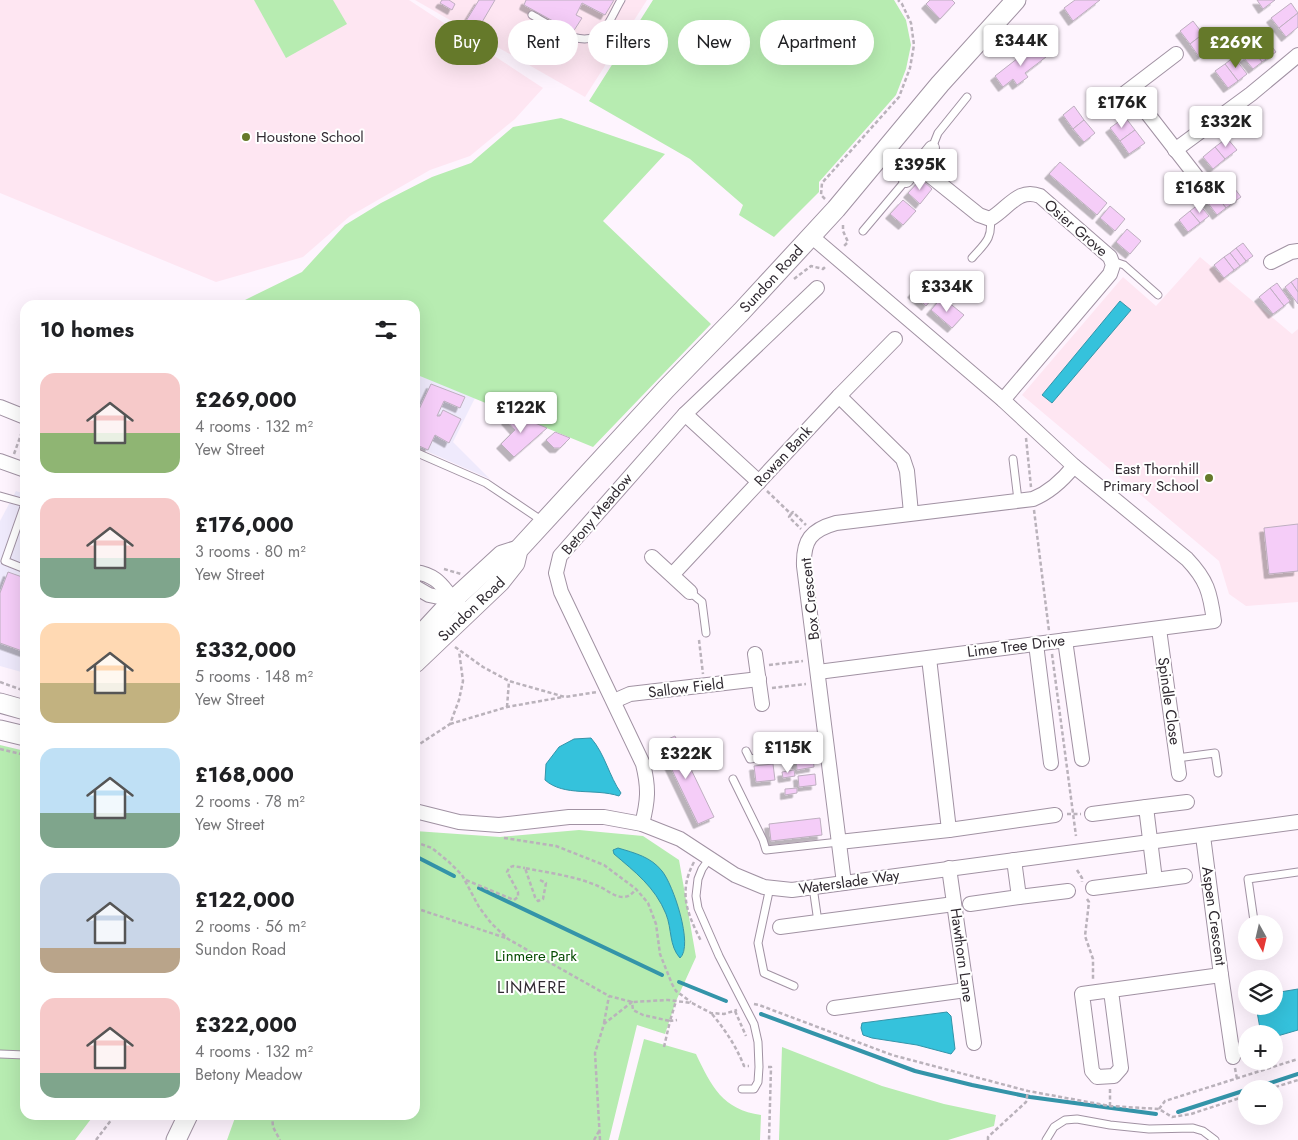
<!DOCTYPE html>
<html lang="en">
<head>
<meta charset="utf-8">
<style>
  :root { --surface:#fff; --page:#f2f2f2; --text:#202124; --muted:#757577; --accent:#65792a }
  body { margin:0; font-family:Jost,sans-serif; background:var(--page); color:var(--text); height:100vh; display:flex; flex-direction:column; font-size:19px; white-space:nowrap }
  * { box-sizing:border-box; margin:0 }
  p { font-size:16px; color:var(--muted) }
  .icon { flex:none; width:28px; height:28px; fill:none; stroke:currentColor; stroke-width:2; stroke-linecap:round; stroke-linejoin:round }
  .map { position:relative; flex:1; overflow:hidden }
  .drawer { position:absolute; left:20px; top:300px; width:400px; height:820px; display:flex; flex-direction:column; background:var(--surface); border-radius:15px; box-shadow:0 5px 20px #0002 }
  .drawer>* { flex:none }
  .guide { position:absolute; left:435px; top:20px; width:475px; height:45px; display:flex; gap:10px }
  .needle { width:32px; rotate:172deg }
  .buttons { position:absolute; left:1238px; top:915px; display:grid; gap:10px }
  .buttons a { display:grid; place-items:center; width:45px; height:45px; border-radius:50%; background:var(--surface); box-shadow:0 5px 20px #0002; font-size:25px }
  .price { position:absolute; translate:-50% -42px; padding:0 11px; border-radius:5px; background:#fff; color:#222; font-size:16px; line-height:32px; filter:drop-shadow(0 1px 2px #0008) }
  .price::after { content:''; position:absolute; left:50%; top:30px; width:15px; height:11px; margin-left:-8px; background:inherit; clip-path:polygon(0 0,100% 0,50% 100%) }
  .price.selected { background:var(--accent); color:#fff }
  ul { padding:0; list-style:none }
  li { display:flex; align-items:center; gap:15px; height:125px; padding:0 20px }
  li span { display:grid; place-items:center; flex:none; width:140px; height:100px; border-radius:15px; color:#555 }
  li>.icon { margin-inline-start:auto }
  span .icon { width:60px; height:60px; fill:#fffc; stroke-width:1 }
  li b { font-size:21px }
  h2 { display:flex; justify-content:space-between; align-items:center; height:60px; padding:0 20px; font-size:21px }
  .chip { padding:0 18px; border-radius:22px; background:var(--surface); box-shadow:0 5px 20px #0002; font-size:18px; line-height:45px }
  .chip.selected { background:var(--accent); color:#fff }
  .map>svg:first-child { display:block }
</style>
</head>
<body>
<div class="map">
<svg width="1298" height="1140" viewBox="0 0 1298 1140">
  <defs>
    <filter id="shadow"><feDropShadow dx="-4.5" dy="4.5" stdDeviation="0" flood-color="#0004"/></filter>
  </defs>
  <rect width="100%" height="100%" fill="#fef4fe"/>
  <!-- commercial -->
  <g fill="#efeafc">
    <polygon points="416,374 475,398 453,442 490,479 415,446"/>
    <polygon points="16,491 25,494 25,673 0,666 0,521"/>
  </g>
  <!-- education -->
  <g fill="#fee6f2">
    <polygon points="0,0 409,0 543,88 515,119 470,156 430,170 350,216 303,257 216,282 0,193"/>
    <polygon points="415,0 647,0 585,97"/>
    <polygon points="1200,257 1292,334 1298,329 1298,602 1246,606 1229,594 1219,561 1022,395 1123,277 1156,306"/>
  </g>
  <!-- green -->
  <g fill="#b7ecb1">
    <polygon points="254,0 333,0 347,24 286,58"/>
    <polygon points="653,0 894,0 906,20 911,45 906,69 896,95 819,182 819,192 774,237 739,215 743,205 690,159 589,101"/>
    <polygon points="561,118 665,154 603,221 711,324 593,447 415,374 415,305 247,305 241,302 302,272 345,225 381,203 432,177 471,163 513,127"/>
    <polygon points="0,745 25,751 25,1115 94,1115 75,1140 0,1140"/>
    <polygon points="579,830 643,836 679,860 696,957 676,1001 665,1034 637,1025 609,1140 227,1140 236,1115 415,1115 415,831 500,837"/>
    <path d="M644,1039L696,1054C711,1086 723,1110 761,1115L760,1140H618Z"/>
    <polygon points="782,1047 882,1086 944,1104 996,1115 994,1126 948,1140 779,1140"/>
  </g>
  <!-- water -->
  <g fill="#35c2dc" stroke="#3494a9">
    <polygon points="1120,301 1131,310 1052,403 1042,395"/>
    <path d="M591,738C605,754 609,776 621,793L619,796C595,788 564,797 545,780L546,764L559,747L574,739Z"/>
    <path d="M618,848C635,853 651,857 662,871C673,884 694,946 680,958C669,946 672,929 666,914C655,887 635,872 614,854L613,850Z"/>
    <polygon points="1298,989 1298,1030 1274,1037 1274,1034 1261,1034 1256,1006 1274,1006 1274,993"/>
    <polygon points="947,1012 951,1016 955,1049 951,1054 917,1045 872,1038 863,1035 861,1028 862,1023"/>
  </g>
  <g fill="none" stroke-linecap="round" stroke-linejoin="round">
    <!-- stream -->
    <g stroke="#3494a9" stroke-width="4">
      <polyline points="415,856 454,876"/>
      <polyline points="479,888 662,975"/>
      <polyline points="679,982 726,1001"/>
      <polyline points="761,1014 915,1071 972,1085 1030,1097 1156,1114"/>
      <polyline points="1252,1089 1298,1074"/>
      <polyline points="1178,1112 1246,1090"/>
    </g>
  </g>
  <!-- building -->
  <g fill="#f5cdf8" stroke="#beafc0" filter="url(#shadow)">
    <polygon points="442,0 449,0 455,4 452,10 440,3"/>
    <polygon points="479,0 495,0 478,29 466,21"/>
    <polygon points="526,0 614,0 605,15 582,3 576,15 582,18 573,32 524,5"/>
    <polygon points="930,0 952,0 955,3 940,19 926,4"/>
    <polygon points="1075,0 1100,0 1073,21 1064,8"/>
    <polygon points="1257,0 1275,0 1263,9"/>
    <polygon points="1291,3 1298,13 1279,28 1271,18"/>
    <polygon points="1298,13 1298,27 1286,37 1279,28"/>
    <polygon points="1193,21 1203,34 1190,44 1180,31"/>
    <polygon points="1203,34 1213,47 1199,57 1190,44"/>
    <polygon points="1267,40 1276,52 1262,62 1254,51"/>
    <polygon points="1036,44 1046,57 1025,73 1028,77 1017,85 1013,79 1003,87 995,76"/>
    <polygon points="1254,51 1262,62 1253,69 1244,58"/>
    <polygon points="1234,57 1247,74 1238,81 1225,64"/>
    <polygon points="1225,64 1238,81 1228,88 1215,71"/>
    <polygon points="1074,106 1084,120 1073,129 1063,115"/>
    <polygon points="1125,117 1135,130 1120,141 1110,128"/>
    <polygon points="1084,120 1095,133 1084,142 1073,129"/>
    <polygon points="1135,130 1145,143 1129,154 1120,141"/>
    <polygon points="1227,138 1237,150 1225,159 1215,147"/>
    <polygon points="1215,147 1225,159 1213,169 1203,157"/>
    <polygon points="1060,162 1107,203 1097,215 1049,174"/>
    <polygon points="921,179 932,189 920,204 908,193"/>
    <polygon points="1229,181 1241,197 1226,208 1214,192"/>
    <polygon points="1214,192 1226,208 1217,215 1205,199"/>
    <polygon points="903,200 916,211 903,225 890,214"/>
    <polygon points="1199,204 1209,216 1200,223 1190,211"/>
    <polygon points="1110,206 1125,219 1115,231 1100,218"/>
    <polygon points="1190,211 1200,223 1188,232 1179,220"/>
    <polygon points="1127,229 1141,241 1130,254 1116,242"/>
    <polygon points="1243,243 1253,256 1246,261 1236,248"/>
    <polygon points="1236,248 1246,261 1240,266 1230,253"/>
    <polygon points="1230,253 1240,266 1234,270 1224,257"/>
    <polygon points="1224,257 1234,270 1224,278 1214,265"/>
    <polygon points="1297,278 1298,279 1298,292 1291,282"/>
    <polygon points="922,282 936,294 926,306 912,293"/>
    <polygon points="1291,282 1298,292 1298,304 1285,287"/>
    <polygon points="1277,283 1290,301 1284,306 1270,288"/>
    <polygon points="1270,288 1284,306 1273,314 1259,297"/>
    <polygon points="942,297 964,315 952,328 931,310"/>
    <polygon points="431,384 465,397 460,408 444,401 437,416 440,416 443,410 461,419 449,443 435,435 428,450 415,444 415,418"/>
    <polygon points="513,414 547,428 514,457 501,444 515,430 506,420"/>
    <polygon points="555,432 570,438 560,448 554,448 546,440"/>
    <polygon points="1298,524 1298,571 1269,574 1264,528"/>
    <polygon points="8,572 25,578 25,652 0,643 0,593"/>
    <polygon points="675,736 714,817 698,824 659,743"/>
    <polygon points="813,756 814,767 797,770 796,758"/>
    <polygon points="773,764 775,780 756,782 754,766"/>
    <polygon points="794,770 795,776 783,778 782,772"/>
    <polygon points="815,774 816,785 799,787 798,776"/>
    <polygon points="797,788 797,793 785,795 785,789"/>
    <polygon points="820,818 822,835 771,841 769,824"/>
  </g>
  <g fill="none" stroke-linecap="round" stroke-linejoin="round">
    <!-- lane casing -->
    <g stroke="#a192a3" stroke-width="9">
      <g id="lane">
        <path d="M532,15C552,26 583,52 603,31C610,23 615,10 621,0"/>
        <polyline points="932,148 938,133 967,97"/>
        <polyline points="863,231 906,180"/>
        <path d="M972,258C984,244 993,239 990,219"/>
        <polyline points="1113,265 1118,263 1124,265 1158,295"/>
        <polyline points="415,452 486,483 544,522"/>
        <polyline points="1013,459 1018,500"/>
        <polyline points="0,496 25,503"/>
        <polyline points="25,504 5,561 25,569"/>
        <polyline points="690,592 702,602 706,633"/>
        <polyline points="746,751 750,759 828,747"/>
        <polyline points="1177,758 1215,753 1218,773"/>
        <polyline points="733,779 763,840 766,850 839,842"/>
        <polyline points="709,859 702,869 698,879 696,896 698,908 719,956 754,1024 758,1042 759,1067 758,1082 754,1089 742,1089"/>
        <polyline points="770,887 758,943 764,973 794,986"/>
        <polyline points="813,887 818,922"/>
        <polyline points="1254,921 1248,879 1298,872"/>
        <polyline points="0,1054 25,1055"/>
        <polyline points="1046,1140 1054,1127 1065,1120 1077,1119 1110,1125 1149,1129 1193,1128 1203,1131 1215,1140"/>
      </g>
    </g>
    <!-- street casing -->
    <g stroke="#a192a3" stroke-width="16">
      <g id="street">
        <polyline points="1130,91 1196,176 1185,188"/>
        <polyline points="1104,109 1176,54"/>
        <polyline points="1175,150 1251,94 1298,55"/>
        <path d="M918,166L979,215L990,219C1008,209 1018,187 1040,196L1110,257L1113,265L1110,274L1003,400"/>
        <polyline points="906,180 932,148"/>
        <path d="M811,236L1003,400L1074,466L1187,559C1207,580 1210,592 1214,621L818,672"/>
        <polyline points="1271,262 1291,252 1298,251"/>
        <polyline points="839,396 903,459 907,471 911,513"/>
        <polyline points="0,407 25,417"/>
        <polyline points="685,414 759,482"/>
        <polyline points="0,461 25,470"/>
        <polyline points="652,557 690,592"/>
        <path d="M415,572C442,576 443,591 460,606"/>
        <polyline points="672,575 839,396 895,339"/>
        <polyline points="415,587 429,595 453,600"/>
        <polyline points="1159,629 1179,774"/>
        <polyline points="1065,640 1082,759"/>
        <polyline points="1036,644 1051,763"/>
        <polyline points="755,654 762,704"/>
        <polyline points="614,701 630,694 759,679"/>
        <polyline points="1146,807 1187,802"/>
        <polyline points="415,811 459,822 499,825 569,817 604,817 642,824 680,839 735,875 764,887 792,890 1298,822"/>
        <polyline points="1092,814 1146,807 1155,880 1093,888"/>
        <path d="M642,824C648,801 649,788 643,764L561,592L556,573L560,556L685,414L817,288"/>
        <polyline points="949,830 1055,815"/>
        <polyline points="839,842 949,830 929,658"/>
        <polyline points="949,868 974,1043"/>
        <polyline points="1155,880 1185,876"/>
        <path d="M844,883L804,566C803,540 811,530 836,523L1033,499C1050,492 1062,481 1074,466"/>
        <polyline points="1019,897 1068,891"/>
        <polyline points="970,904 1019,897 1014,860"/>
        <polyline points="780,927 954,904"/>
        <polyline points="1221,975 1233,1057"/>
        <polyline points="1111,991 1121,1068 1114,1076 1097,1077 1092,1071 1082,994 1221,975 1203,836"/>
        <polyline points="834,1008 966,990"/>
      </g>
    </g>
    <!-- secondary casing -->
    <g stroke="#a192a3" stroke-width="21">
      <g id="secondary">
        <polyline points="415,641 453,600 502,555 518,550"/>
        <path id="s1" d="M415,663L500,582L515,563L518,550L666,389L741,312L836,209L940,84L1016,0"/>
        <polyline points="0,703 25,710"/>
        <polyline points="0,730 25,736"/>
        <polyline points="176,1140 188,1115"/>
      </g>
    </g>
    <!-- path -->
    <g stroke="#bab2bb" stroke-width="2.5" stroke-dasharray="4 2.5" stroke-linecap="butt">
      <polyline points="825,199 821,195 822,183 899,97 910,68 914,45 911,23 902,4 898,0"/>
      <polyline points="843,225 843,231 848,242 843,247"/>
      <polyline points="794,279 811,266 823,269 826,266"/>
      <polyline points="1026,438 1031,487"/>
      <polyline points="14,454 23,429"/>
      <polyline points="767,491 791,514 793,512 806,525"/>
      <polyline points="1034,510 1049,631"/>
      <polyline points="791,514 789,517 801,529"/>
      <polyline points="444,569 461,574"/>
      <polyline points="699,640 703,674"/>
      <polyline points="455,647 483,667 509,681 565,697 597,692"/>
      <polyline points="1052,654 1076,836"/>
      <polyline points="769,665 803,661"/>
      <polyline points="0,682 25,691"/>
      <polyline points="772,688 806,684"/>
      <polyline points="507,707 509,681"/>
      <polyline points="450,724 507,707 563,697"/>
      <polyline points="415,747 450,724 459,700 463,681 459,651"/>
      <polyline points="0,749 25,755"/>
      <polyline points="1067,814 1081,814"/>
      <polyline points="504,838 556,846 604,865 636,889 648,903 656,924 660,954 672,984 676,991 691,1002"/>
      <polyline points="415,842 432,848 449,862 462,875 479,907 491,923 508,939 609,996 632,1002 668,1000 692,1003 711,1013 724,1014 737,1010"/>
      <path d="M694,862C678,892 687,913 701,941"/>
      <polyline points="1077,870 1082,878 1082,882"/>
      <polyline points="466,880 514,900 518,897 518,892 507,872 509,868 513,866 525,868"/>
      <path d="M540,880L546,883L543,899L538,901L535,897L525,868C549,873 575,876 598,886C606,889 614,897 623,897C629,897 632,894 636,889"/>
      <polyline points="1087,899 1089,902 1085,936 1093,959 1093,981"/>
      <polyline points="415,908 506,938"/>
      <polyline points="754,1004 759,1005 892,1055 1028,1091 1110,1106 1159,1109 1172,1117 1191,1114 1246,1096"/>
      <polyline points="735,1011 746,1036"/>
      <path d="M712,1014C726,1031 736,1046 744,1066H749"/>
      <polyline points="604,1023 609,996"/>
      <polyline points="664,1047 670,1021 677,1020"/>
      <polyline points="768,1067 771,1067 769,1140"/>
      <polyline points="1235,1068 1237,1079"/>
      <polyline points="1110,1089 1110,1106"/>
      <polyline points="1269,1089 1298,1080"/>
      <polyline points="1159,1109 1165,1101 1298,1059"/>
      <polyline points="272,1115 273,1127 280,1140"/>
      <polyline points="96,1140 115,1115"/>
      <polyline points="594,1140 599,1131"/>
      <polyline points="600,1140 595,1053 604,1024 632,1002 633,1010 643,1015 670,1021 676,1001"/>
      <polyline points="988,1140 988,1137 1026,1102 1028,1091"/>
    </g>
    <!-- lane -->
    <use href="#lane" stroke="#fff" stroke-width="7"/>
    <!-- street -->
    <use href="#street" stroke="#fff" stroke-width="14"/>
    <!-- secondary -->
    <use href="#secondary" stroke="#fff" stroke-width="19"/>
  </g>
  <!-- markers -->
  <g fill="#65792a" stroke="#fff" stroke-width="2">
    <circle cx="246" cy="137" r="5"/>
    <circle cx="1209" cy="478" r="5"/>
  </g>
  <g text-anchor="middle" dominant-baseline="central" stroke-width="4" stroke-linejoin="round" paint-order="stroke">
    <!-- poi labels -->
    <g font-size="15" fill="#302a31" stroke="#fff" text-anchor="start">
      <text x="256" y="137">Houstone School</text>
      <text x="1199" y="469" text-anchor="end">East Thornhill<tspan x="1199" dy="17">Primary School</tspan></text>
    </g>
    <!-- street labels -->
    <g font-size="15" fill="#302a31" stroke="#fff">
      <text transform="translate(1076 228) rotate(41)">Osier Grove</text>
      <text stroke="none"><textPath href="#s1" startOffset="526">Sundon Road</textPath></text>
      <text transform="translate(783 456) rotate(-47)">Rowan Bank</text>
      <text transform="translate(597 514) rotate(-50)">Betony Meadow</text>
      <text transform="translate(810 599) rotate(-96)">Box Crescent</text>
      <text stroke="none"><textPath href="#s1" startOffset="78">Sundon Road</textPath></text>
      <text transform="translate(1016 646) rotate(-7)">Lime Tree Drive</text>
      <text transform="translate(686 688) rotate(-7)">Sallow Field</text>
      <text transform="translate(1169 701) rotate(82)">Spindle Close</text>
      <text transform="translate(849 882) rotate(-8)">Waterslade Way</text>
      <text transform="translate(1214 916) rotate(82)">Aspen Crescent</text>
      <text transform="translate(962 955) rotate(82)">Hawthorn Lane</text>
    </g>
    <!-- park labels -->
    <g font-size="15" fill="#064c02" stroke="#fff">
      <text x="536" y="956">Linmere Park</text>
    </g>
    <!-- neighbourhood labels -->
    <g font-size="16" letter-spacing="1" fill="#302a31" stroke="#fff">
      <text x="532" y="987">LINMERE</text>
    </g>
  </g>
</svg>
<div class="buttons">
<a><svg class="needle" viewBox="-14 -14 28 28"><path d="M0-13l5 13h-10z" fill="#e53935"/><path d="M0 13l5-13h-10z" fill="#757577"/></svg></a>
<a><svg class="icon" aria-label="layers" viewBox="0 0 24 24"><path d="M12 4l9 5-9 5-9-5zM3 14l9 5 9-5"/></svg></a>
<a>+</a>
<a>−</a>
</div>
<b class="price" style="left:1021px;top:67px">£344K</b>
<b class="price selected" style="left:1236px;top:69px">£269K</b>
<b class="price" style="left:1122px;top:129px">£176K</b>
<b class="price" style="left:1226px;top:148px">£332K</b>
<b class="price" style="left:920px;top:191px">£395K</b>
<b class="price" style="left:1200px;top:214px">£168K</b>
<b class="price" style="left:947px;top:313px">£334K</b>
<b class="price" style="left:521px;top:434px">£122K</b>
<b class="price" style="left:788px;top:774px">£115K</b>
<b class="price" style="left:686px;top:780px">£322K</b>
<div class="guide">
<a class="chip selected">Buy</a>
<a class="chip">Rent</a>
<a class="chip">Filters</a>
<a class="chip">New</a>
<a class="chip">Apartment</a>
</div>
<section class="drawer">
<h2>10 homes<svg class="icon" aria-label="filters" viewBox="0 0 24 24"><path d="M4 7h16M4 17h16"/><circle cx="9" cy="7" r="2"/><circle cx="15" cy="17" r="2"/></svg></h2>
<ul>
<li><span style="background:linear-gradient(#f6c9c9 60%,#8fb573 0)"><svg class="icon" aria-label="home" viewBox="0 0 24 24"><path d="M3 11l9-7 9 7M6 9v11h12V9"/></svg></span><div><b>£269,000</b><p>4 rooms · 132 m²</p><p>Yew Street</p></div></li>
<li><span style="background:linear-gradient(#f6c9c9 60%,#7fa58c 0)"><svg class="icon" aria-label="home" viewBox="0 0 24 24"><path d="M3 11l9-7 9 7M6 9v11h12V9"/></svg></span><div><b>£176,000</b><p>3 rooms · 80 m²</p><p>Yew Street</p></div></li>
<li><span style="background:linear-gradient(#ffd9b3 60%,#c2b280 0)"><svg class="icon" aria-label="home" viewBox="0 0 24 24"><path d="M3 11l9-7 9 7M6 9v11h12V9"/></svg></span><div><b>£332,000</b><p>5 rooms · 148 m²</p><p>Yew Street</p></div></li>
<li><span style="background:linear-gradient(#bfe0f5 65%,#7fa58c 0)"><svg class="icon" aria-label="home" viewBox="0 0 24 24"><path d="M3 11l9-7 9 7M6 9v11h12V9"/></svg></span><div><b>£168,000</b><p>2 rooms · 78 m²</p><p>Yew Street</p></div></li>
<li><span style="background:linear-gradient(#c9d6e8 75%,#b9a48a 0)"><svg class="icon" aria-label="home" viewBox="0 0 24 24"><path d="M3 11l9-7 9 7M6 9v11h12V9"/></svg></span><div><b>£122,000</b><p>2 rooms · 56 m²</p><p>Sundon Road</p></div></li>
<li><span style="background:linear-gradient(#f6c9c9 75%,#7fa58c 0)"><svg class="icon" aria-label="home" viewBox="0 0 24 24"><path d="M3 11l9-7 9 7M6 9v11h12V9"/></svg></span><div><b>£322,000</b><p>4 rooms · 132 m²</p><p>Betony Meadow</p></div></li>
</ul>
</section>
</div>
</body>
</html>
